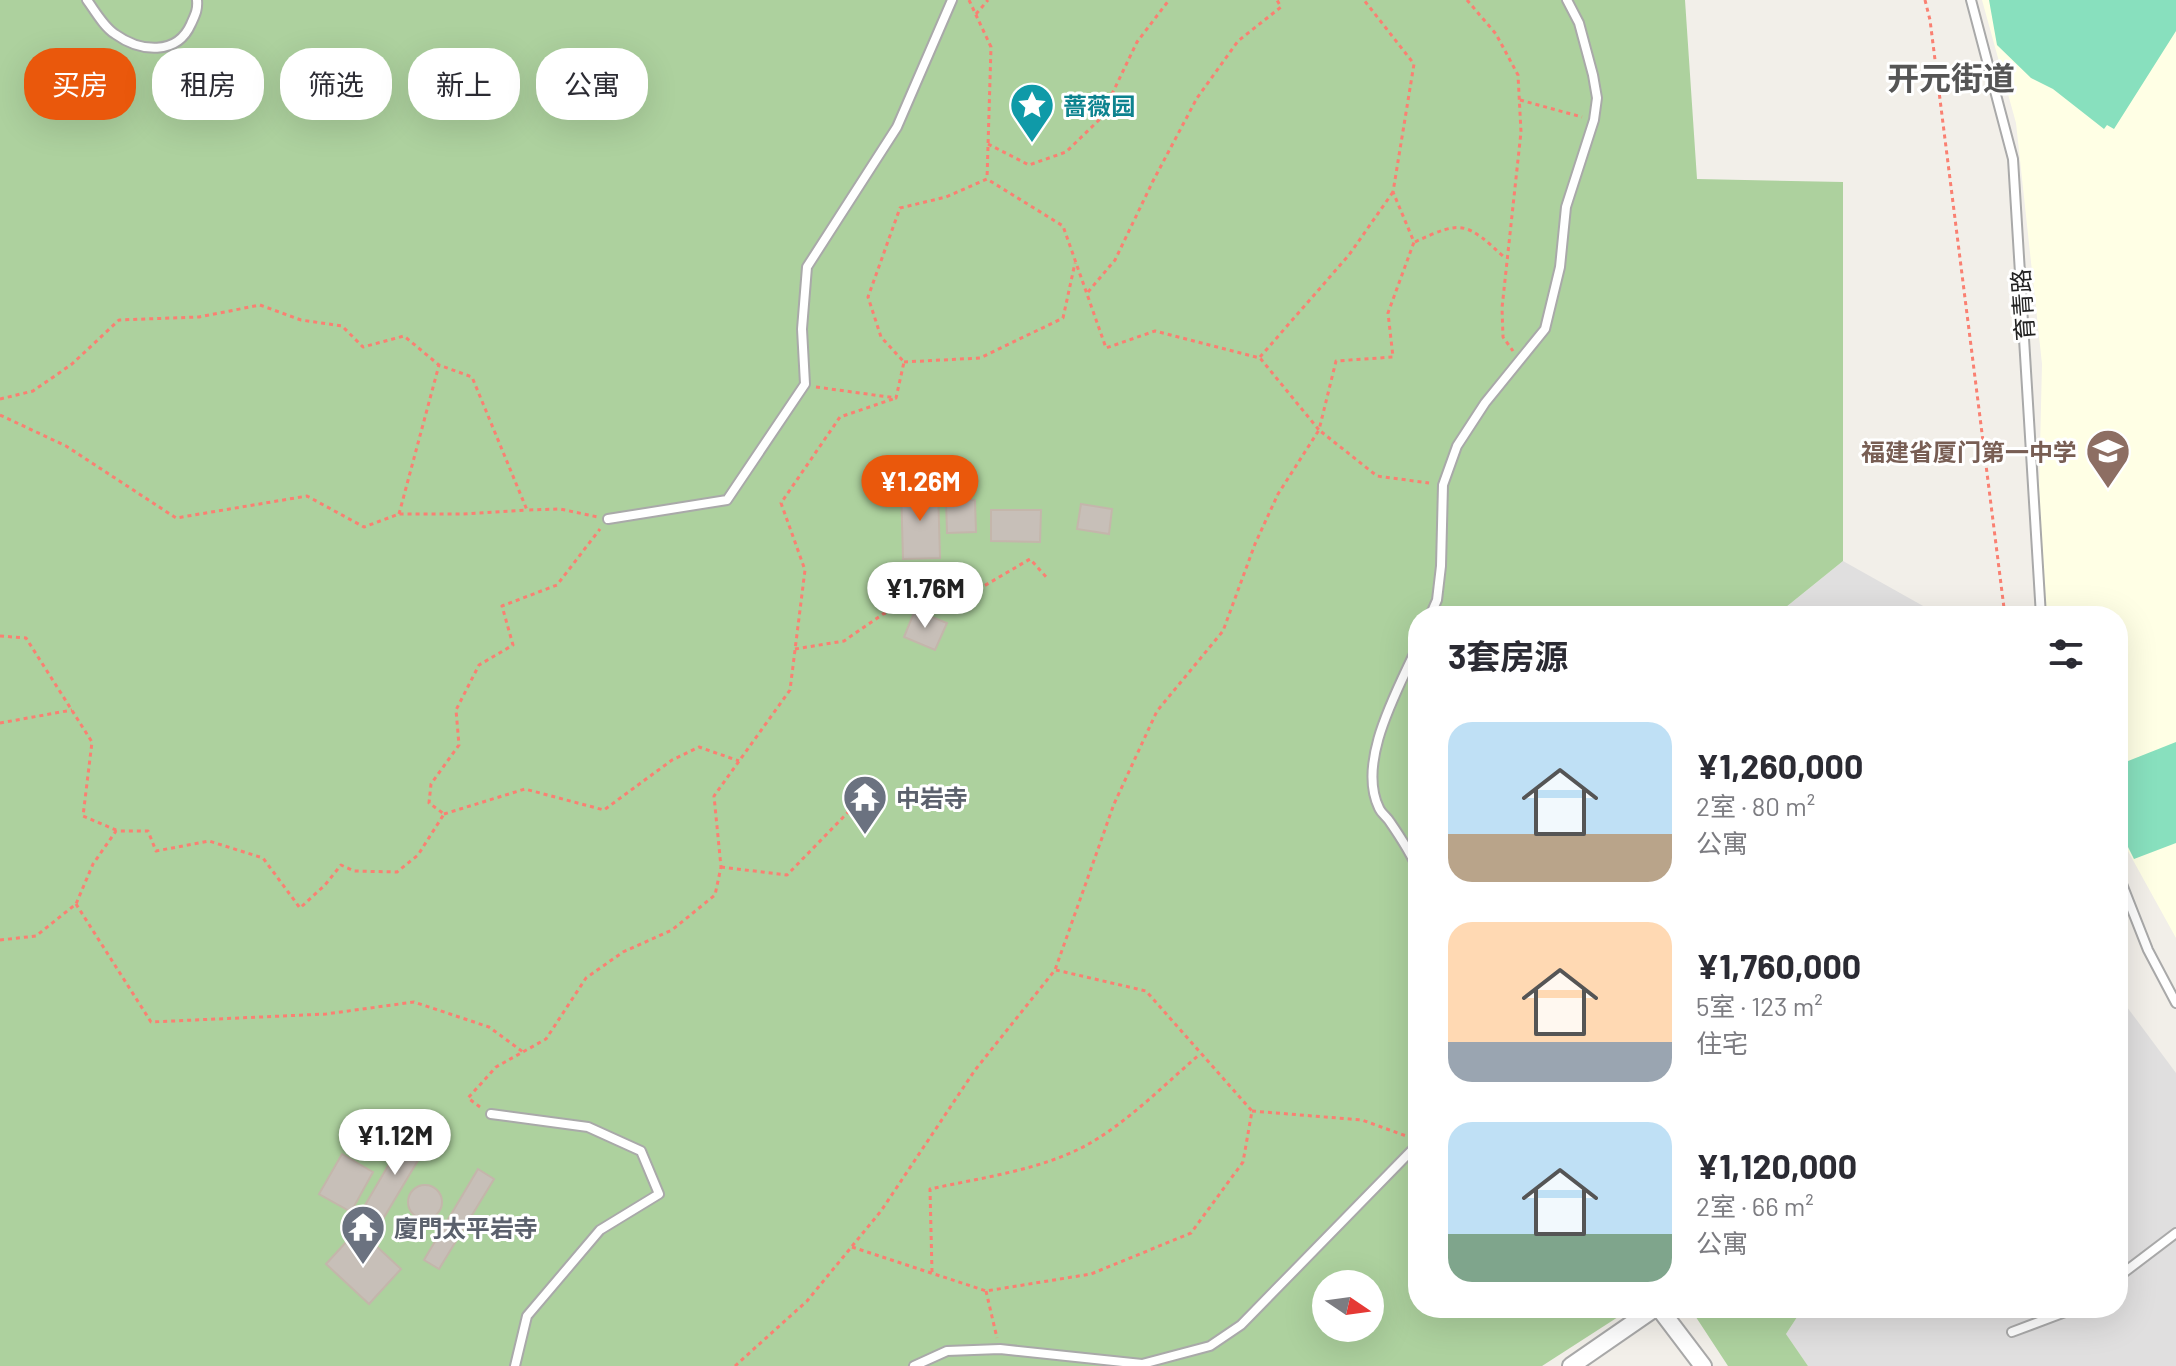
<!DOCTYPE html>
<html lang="zh">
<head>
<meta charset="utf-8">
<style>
  :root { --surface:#fff; --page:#f7f7f7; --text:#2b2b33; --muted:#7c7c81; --accent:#ea580c }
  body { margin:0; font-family:Barlow,"Noto Sans SC",sans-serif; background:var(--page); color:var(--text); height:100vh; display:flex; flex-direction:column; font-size:30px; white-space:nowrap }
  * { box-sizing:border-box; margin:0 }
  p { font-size:26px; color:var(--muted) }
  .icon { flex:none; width:44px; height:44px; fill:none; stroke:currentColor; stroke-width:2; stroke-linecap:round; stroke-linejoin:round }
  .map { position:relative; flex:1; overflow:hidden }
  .side { position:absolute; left:1408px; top:606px; width:720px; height:712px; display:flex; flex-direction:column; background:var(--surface); border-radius:32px; box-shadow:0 8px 32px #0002 }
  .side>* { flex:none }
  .banner { position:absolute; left:24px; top:48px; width:760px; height:72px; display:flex; gap:16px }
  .needle { width:52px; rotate:103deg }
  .tools { position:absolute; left:1312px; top:1270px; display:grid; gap:16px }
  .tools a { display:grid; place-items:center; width:72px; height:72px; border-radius:50%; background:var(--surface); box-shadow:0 8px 32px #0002; font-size:40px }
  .price { position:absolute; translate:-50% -68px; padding:0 18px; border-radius:28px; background:#fff; color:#222; font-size:26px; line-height:52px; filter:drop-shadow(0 2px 4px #0008) }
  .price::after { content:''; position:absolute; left:50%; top:48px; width:24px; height:18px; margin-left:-12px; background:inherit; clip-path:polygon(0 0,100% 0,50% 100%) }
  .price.current { background:var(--accent); color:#fff }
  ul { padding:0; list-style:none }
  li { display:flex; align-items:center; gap:24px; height:200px; padding:0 40px }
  li span { display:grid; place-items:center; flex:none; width:224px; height:160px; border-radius:24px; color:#555 }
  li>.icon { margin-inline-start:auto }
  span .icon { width:96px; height:96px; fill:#fffc; stroke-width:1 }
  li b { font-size:34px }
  h2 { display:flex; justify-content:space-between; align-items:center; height:96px; padding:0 40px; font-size:34px }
  .pill { padding:0 28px; border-radius:32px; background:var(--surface); box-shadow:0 8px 32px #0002; font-size:28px; line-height:72px }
  .pill.current { background:var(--accent); color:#fff }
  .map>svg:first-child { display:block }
</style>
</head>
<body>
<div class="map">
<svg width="2176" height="1366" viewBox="0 0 2176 1366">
  <rect width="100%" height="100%" fill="#f2efe9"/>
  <!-- residential -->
  <g fill="#e0dfdf">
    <polygon points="1843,561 1941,616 1775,616"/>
    <polygon points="2118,991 2127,1007 2176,1073 2176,1366 1808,1366 1786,1334 1803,1308 2118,1308"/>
  </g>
  <!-- education -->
  <polygon fill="#ffffe5" points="1982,0 2176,0 2176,938 2118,833 2118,616 2036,616 2042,364 2016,123"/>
  <!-- forest -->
  <g fill="#add19e" fill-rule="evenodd">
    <path d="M0,0H1685L1697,179L1843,182V561L1775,616H1418V1308H1632L1542,1366H0ZM1326,1284H1370V1328H1326Z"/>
    <polygon points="1690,1308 1803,1308 1786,1334 1808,1366 1728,1366"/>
  </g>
  <!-- pitch -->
  <g fill="#88e0be">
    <polygon points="1989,0 2176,0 2176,31 2114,129 2107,125 2104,129 2053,89 2031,78 1997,45"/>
    <polygon points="2176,742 2176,843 2134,859 2118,827 2118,765"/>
  </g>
  <!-- building -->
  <g fill="#c7bfb8" stroke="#c4b6ab" stroke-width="2">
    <polygon points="938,487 940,558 903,559 901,488"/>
    <polygon points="975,500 976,532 947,533 946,501"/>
    <polygon points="1081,504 1112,509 1109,534 1077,529"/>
    <polygon points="991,510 1041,510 1040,542 991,541"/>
    <polygon points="915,610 947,623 935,650 904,637"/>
    <polygon points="409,1130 429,1142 380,1224 361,1212"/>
    <polygon points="342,1154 373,1172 351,1212 319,1194"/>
    <polygon points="478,1169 494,1179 439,1269 424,1260"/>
    <circle cx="425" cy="1202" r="17"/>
    <polygon points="358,1229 401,1269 369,1304 326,1264"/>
  </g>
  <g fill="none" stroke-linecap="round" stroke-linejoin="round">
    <!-- service casing -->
    <g stroke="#a9a9a9" stroke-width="12">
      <g id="service">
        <path d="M87,0C95,11 104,27 115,34C140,52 177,56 191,24C195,15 198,10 197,0"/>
        <polyline points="1971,0 2013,159 2041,616"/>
        <polyline points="608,519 727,500 805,384 802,329 807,267 897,127 952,0"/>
        <polyline points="1430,616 1437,600 1441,566 1443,485 1457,446 1485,403 1545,329 1560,267 1566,207 1594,120 1597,98 1593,75 1579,23 1567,0"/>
        <path d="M1418,645C1399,688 1356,761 1379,808C1381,813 1387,817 1390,822C1401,838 1411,853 1418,870"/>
        <polyline points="2118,874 2148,950 2176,1003"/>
        <polyline points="491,1114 588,1127 641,1151 659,1194 600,1230 527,1316 515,1366"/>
        <polyline points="2118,1277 2176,1233"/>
        <polyline points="2012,1332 2076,1308"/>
        <polyline points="914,1366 947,1351 1000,1349 1142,1364 1210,1346 1241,1325 1418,1144"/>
      </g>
    </g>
    <!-- minor casing -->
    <g stroke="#a9a9a9" stroke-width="20">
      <g id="minor">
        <polyline points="1659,1308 1703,1366"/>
        <polyline points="1571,1366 1655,1308"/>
      </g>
    </g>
    <!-- path -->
    <g stroke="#fa8072" stroke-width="3" stroke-dasharray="4 4" stroke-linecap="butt">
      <polyline points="969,0 991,47 987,179"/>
      <polyline points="1467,0 1496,34 1518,75 1521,132 1502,308 1503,337 1513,351"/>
      <polyline points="1925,0 1930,20 2005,616"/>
      <polyline points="976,14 988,0"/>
      <polyline points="1520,100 1582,117"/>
      <polyline points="988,144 1029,165 1066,152 1100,119 1137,42 1169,0"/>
      <path d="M1415,242C1463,219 1467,223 1505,258"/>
      <polyline points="1088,292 1115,260 1153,181 1197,98 1238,41 1281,7 1277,0"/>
      <polyline points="1260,357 1349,255 1393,192"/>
      <polyline points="904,362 980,358 1063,318 1075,263"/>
      <polyline points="816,387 896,398 904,362 881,337 868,297 900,208 946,197 987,179 1063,226 1106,348 1155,331 1260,358 1319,430 1336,361 1393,357 1388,313 1414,242 1393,192 1414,64 1364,0"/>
      <polyline points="0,399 33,391 72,364 119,320 199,317 260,305 301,320 342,326 363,347 404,336 439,365 472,377 527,510 560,509 598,517"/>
      <polyline points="0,415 66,446 176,518 307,496 364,527 399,514 462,514 527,510"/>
      <polyline points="399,514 439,365"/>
      <polyline points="0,636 26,638 92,742 83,816 116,830"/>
      <polyline points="795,649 844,641 883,614 919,601 950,565 984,586 1030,559 1048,579"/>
      <polyline points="0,723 72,710"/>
      <polyline points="444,814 525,789 604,810 672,760 699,747 739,761"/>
      <polyline points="721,867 787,875 857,803"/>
      <polyline points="76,904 151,1022 326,1014 414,1002 489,1027 523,1052"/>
      <polyline points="0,940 36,936 76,904 93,864 116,831 148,831 156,851 209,841 263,858 300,908 325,885 341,865 354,871 397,872 418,855 444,814 429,803 431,784 459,745 456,710 479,665 513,645 502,606 557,585 600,529"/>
      <polyline points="480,1107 468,1098 496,1067 546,1039 586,978 623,952 672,930 715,895 721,867 714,796 790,690 805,570 781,503 840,417 893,399"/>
      <polyline points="1252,1111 1362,1120 1409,1137"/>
      <polyline points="852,1247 986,1291 1091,1274 1191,1233 1243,1162 1252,1111 1146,991 1056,970"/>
      <path d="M932,1272L930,1189C980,1178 1040,1170 1085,1146C1127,1123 1164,1085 1200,1054"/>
      <polyline points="986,1291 997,1338"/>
      <polyline points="735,1366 807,1301 881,1211 975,1070 1055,970 1114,804 1157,711 1223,631 1255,544 1278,494 1319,430 1377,476 1429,483"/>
    </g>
    <!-- service -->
    <use href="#service" stroke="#fff" stroke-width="8"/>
    <!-- minor -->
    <use href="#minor" stroke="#fff" stroke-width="16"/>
  </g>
  <!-- icons -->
  <defs>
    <g id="sight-pin" transform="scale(2.3)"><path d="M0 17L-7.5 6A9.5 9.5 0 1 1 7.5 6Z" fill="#0f9aa8" stroke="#fff"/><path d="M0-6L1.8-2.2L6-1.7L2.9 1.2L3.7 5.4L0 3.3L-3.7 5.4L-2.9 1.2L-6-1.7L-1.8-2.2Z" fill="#fff"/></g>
    <g id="school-pin" transform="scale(2.3)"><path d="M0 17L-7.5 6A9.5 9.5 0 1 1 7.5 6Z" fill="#8d6e63" stroke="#fff"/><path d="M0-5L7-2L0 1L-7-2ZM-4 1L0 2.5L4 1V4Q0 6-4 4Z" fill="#fff"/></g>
    <g id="temple-pin" transform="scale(2.3)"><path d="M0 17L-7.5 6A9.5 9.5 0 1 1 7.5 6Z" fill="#6b7280" stroke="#fff"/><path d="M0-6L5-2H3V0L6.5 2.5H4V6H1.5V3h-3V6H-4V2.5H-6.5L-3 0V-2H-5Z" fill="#fff"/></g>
  </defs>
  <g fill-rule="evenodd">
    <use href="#sight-pin" x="1032" y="105"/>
    <use href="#school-pin" x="2108" y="451"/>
    <use href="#temple-pin" x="865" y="797"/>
    <use href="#temple-pin" x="363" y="1227"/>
  </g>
  <g text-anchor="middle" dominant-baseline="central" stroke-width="6" stroke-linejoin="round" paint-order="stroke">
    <!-- culture labels -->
    <g font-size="24" font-weight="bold" fill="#0d838f" stroke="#fff" text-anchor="start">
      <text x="1063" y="105">蔷薇园</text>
    </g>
    <!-- street labels -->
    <g font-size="24" fill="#222" stroke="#fff">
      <text transform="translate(2022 305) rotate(-94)">育青路</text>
    </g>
    <!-- education labels -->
    <g font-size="24" font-weight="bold" fill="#785e54" stroke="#fff" text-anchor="end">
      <text x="2077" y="451">福建省厦门第一中学</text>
    </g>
    <!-- worship labels -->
    <g font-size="24" font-weight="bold" fill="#5b616d" stroke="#fff" text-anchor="start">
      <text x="896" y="797">中岩寺</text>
      <text x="394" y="1227">廈門太平岩寺</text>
    </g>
    <!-- district labels -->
    <g font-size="32" font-weight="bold" fill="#555" stroke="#fff">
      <text x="1951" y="77">开元街道</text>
    </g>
  </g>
</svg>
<div class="tools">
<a><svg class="needle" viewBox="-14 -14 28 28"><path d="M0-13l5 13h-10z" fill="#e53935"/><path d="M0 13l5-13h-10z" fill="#7c7c81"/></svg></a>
</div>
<b class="price current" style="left:920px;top:523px">¥1.26M</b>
<b class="price" style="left:925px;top:630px">¥1.76M</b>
<b class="price" style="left:395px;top:1177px">¥1.12M</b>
<div class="banner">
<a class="pill current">买房</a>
<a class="pill">租房</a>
<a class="pill">筛选</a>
<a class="pill">新上</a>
<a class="pill">公寓</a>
</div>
<section class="side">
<h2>3套房源<svg class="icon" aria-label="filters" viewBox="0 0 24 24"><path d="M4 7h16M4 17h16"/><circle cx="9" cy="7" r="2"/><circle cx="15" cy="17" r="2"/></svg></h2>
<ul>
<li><span style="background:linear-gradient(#bfe0f5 70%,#b9a48a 0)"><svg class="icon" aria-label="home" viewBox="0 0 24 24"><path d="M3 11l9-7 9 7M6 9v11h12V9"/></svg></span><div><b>¥1,260,000</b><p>2室 · 80 m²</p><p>公寓</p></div></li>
<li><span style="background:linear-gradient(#ffd9b3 75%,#9aa5b1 0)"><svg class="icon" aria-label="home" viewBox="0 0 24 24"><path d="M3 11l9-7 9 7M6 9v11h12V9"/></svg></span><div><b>¥1,760,000</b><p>5室 · 123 m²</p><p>住宅</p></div></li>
<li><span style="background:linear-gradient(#bfe0f5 70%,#7fa58c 0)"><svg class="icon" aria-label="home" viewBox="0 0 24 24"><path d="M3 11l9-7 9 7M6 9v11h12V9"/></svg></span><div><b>¥1,120,000</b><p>2室 · 66 m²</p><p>公寓</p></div></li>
</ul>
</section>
</div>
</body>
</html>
